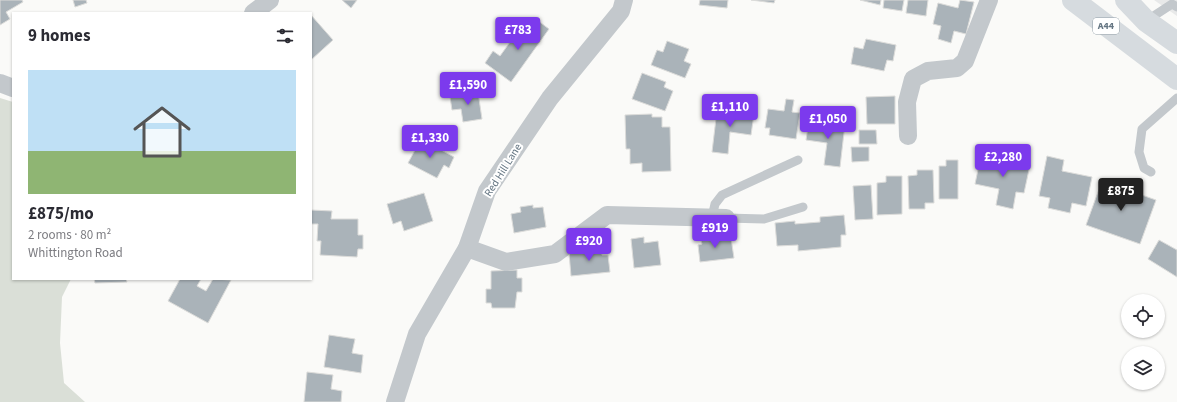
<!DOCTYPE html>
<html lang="en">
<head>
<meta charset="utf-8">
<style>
  :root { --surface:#fff; --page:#f7f7f7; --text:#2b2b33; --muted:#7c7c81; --line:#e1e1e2; --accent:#7c3aed }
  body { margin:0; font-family:"Source Sans 3",sans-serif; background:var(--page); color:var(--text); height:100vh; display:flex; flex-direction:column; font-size:15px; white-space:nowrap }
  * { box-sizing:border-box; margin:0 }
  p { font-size:13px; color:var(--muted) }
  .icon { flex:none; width:22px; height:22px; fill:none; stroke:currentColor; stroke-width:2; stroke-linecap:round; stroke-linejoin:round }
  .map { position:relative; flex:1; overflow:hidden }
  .panel { position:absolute; left:12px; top:12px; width:300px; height:268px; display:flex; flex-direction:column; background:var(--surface); border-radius:0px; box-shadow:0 1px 3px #0004 }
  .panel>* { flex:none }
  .tools { position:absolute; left:1121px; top:294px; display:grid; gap:8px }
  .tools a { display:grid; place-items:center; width:44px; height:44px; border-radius:50%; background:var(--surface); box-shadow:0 1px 3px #0004; font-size:20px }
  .price { position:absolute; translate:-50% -34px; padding:0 9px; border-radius:4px; background:var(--accent); color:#fff; font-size:13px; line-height:26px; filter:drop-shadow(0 1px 2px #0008) }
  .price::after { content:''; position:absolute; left:50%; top:24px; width:12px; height:9px; margin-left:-6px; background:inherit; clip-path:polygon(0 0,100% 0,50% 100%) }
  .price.active { background:#222; color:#fff }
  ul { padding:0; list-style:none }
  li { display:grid; align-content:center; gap:8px; height:212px; padding:0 16px }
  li+li { border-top:1px solid var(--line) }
  li span { display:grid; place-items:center; height:124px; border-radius:0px; color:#555 }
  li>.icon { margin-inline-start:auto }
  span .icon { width:72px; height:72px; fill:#fffc; stroke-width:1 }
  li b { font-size:17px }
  h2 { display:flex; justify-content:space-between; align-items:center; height:48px; padding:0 16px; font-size:17px }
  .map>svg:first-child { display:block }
</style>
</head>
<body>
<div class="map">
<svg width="1177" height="402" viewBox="0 0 1177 402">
  <rect width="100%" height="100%" fill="#fafaf8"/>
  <!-- built -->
  <polygon fill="#e8e9e9" points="1154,0 1177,0 1177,16"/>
  <!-- green -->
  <polygon fill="#dadfd7" points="0,98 13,102 13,279 71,279 62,297 60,343 64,383 85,402 0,402"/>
  <!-- building -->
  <g fill="#aab3b9" stroke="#dcdcda">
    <polygon points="0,0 22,0 23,2 6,12 10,19 0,25"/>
    <polygon points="73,0 86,0 87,3 75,7"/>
    <polygon points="342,0 357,0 351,8"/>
    <polygon points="700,0 728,0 727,8 699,5"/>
    <polygon points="751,0 775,0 774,3"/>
    <polygon points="860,0 881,0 880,5"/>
    <polygon points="884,0 904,0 902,11 883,8"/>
    <polygon points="908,0 928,0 926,16 906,13"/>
    <polygon points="960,0 974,2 966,34 954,31 951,43 938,39 941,26 933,24 938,3 958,8"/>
    <polygon points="311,15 333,40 311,60"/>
    <polygon points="537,20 549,29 511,82 485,63 493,51 500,56 523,24 530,30"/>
    <polygon points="866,39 896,45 893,61 887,60 884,71 851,64 854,47 863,49"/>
    <polygon points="667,41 689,49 684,61 691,64 685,78 651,65 657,50 663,52"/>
    <polygon points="642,73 666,82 664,87 673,91 665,111 632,99"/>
    <polygon points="478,92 482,119 463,122 461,109 452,110 450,97"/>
    <polygon points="895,96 895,124 867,124 866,97"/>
    <polygon points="786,99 794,100 792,112 800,113 796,139 769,135 770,128 765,128 768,109 784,111"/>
    <polygon points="717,110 754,114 751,135 730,132 728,154 712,152"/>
    <polygon points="652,114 652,117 662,117 662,127 670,127 671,171 642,172 642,163 630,164 630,149 626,149 625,115"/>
    <polygon points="809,120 845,124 840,167 824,165 827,143 806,140"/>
    <polygon points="859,130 876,130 877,144 859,144"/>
    <polygon points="421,139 454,157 449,168 444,165 437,178 408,163"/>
    <polygon points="851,147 869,147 869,161 852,162"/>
    <polygon points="981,155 1030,165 1024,193 1016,192 1013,209 996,205 999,189 975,184"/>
    <polygon points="1047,156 1064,160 1062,171 1092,177 1086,206 1072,203 1070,213 1048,208 1050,198 1039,196"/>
    <polygon points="946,160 958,160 958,199 939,199 939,166 946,166"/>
    <polygon points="917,170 933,170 934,203 925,203 925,209 909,209 908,176 917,175"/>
    <polygon points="886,176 902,176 902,214 877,215 877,183 886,182"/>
    <polygon points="1102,181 1156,200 1140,244 1086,225"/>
    <polygon points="871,185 873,219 855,220 853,186"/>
    <polygon points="424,193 433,221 404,231 401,221 393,224 387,204"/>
    <polygon points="533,205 533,208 543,207 546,227 514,233 511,214 521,212 520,207"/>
    <polygon points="311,210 332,211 331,219 358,219 358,235 363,235 363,249 358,249 357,257 320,255 321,241 317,241 318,224 311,224"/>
    <polygon points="844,215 846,235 841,235 841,247 798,251 798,245 777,246 775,223 795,221 795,224 820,222 820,217"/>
    <polygon points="712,235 712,241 731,238 734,258 700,262 698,245 702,244 700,237"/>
    <polygon points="644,237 644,243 658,241 661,265 634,268 631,239"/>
    <polygon points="1159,240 1177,250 1177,277 1148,259"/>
    <polygon points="601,245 602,255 608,255 610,272 571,276 569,253 589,251 588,246"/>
    <polygon points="517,270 517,278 522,278 522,292 517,292 515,308 492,308 491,303 486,303 486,289 491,289 491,271"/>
    <polygon points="87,279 126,279 127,282 95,283 94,279"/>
    <polygon points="180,279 201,279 197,286 206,291 213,279 231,280 208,323 168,301"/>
    <polygon points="329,335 355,339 352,353 363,355 361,373 324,367"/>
    <polygon points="307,372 333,375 331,389 342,391 341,402 304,402"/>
  </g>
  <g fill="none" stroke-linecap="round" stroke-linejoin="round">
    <!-- service -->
    <g stroke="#c3c8cc" stroke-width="9">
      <polyline points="1146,21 1172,4 1177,7"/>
      <polyline points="1151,172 1144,168 1139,152 1142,129 1177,98"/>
      <polyline points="712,217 715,204 722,195 798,160"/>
      <polyline points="726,218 764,219 803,207"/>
    </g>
    <!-- minor -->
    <g stroke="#c3c8cc" stroke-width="18">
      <polyline points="253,13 270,0"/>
      <polyline points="0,83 13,88"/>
      <polyline points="908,136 907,102 913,79 928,71 957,68 965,61 989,0"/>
      <polyline points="467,248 506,262 555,254 607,215 726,218"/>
      <polyline points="395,402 417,334 467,248 487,191 550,98 621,11 624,0"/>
    </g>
    <!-- primary -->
    <g stroke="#d6dbdf" stroke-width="22">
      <polyline points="1073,0 1177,79"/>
      <polyline points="1126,0 1146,21 1177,43"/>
    </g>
  </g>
  <g text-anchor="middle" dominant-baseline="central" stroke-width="4" stroke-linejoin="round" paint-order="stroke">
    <!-- shield labels -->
    <rect fill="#fff" stroke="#939fa8" stroke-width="1" x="1093" y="18" width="26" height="16" rx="3"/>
    <g font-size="10" font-weight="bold" fill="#657683">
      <text x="1106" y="26">A44</text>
    </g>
    <!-- street labels -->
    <g font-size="11" fill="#657683" stroke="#fff">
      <text transform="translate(503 170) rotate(-58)">Red Hill Lane</text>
    </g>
  </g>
</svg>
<div class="tools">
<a><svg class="icon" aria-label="locate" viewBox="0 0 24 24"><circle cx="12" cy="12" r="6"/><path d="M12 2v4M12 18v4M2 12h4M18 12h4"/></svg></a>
<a><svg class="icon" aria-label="layers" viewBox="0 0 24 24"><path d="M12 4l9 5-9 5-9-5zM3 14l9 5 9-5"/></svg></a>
</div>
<b class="price" style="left:518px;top:51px">£783</b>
<b class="price" style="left:468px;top:106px">£1,590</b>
<b class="price" style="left:730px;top:128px">£1,110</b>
<b class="price" style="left:828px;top:140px">£1,050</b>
<b class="price" style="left:430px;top:159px">£1,330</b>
<b class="price" style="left:1003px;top:178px">£2,280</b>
<b class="price active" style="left:1121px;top:212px">£875</b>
<b class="price" style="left:715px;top:249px">£919</b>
<b class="price" style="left:589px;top:262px">£920</b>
<section class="panel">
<h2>9 homes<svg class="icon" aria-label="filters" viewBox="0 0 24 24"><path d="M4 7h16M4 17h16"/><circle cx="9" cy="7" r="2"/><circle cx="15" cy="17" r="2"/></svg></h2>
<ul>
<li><span style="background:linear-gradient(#bfe0f5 65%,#8fb573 0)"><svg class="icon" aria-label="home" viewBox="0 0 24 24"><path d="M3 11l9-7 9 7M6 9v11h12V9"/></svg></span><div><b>£875/mo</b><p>2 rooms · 80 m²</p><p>Whittington Road</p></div></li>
</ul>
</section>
</div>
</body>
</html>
